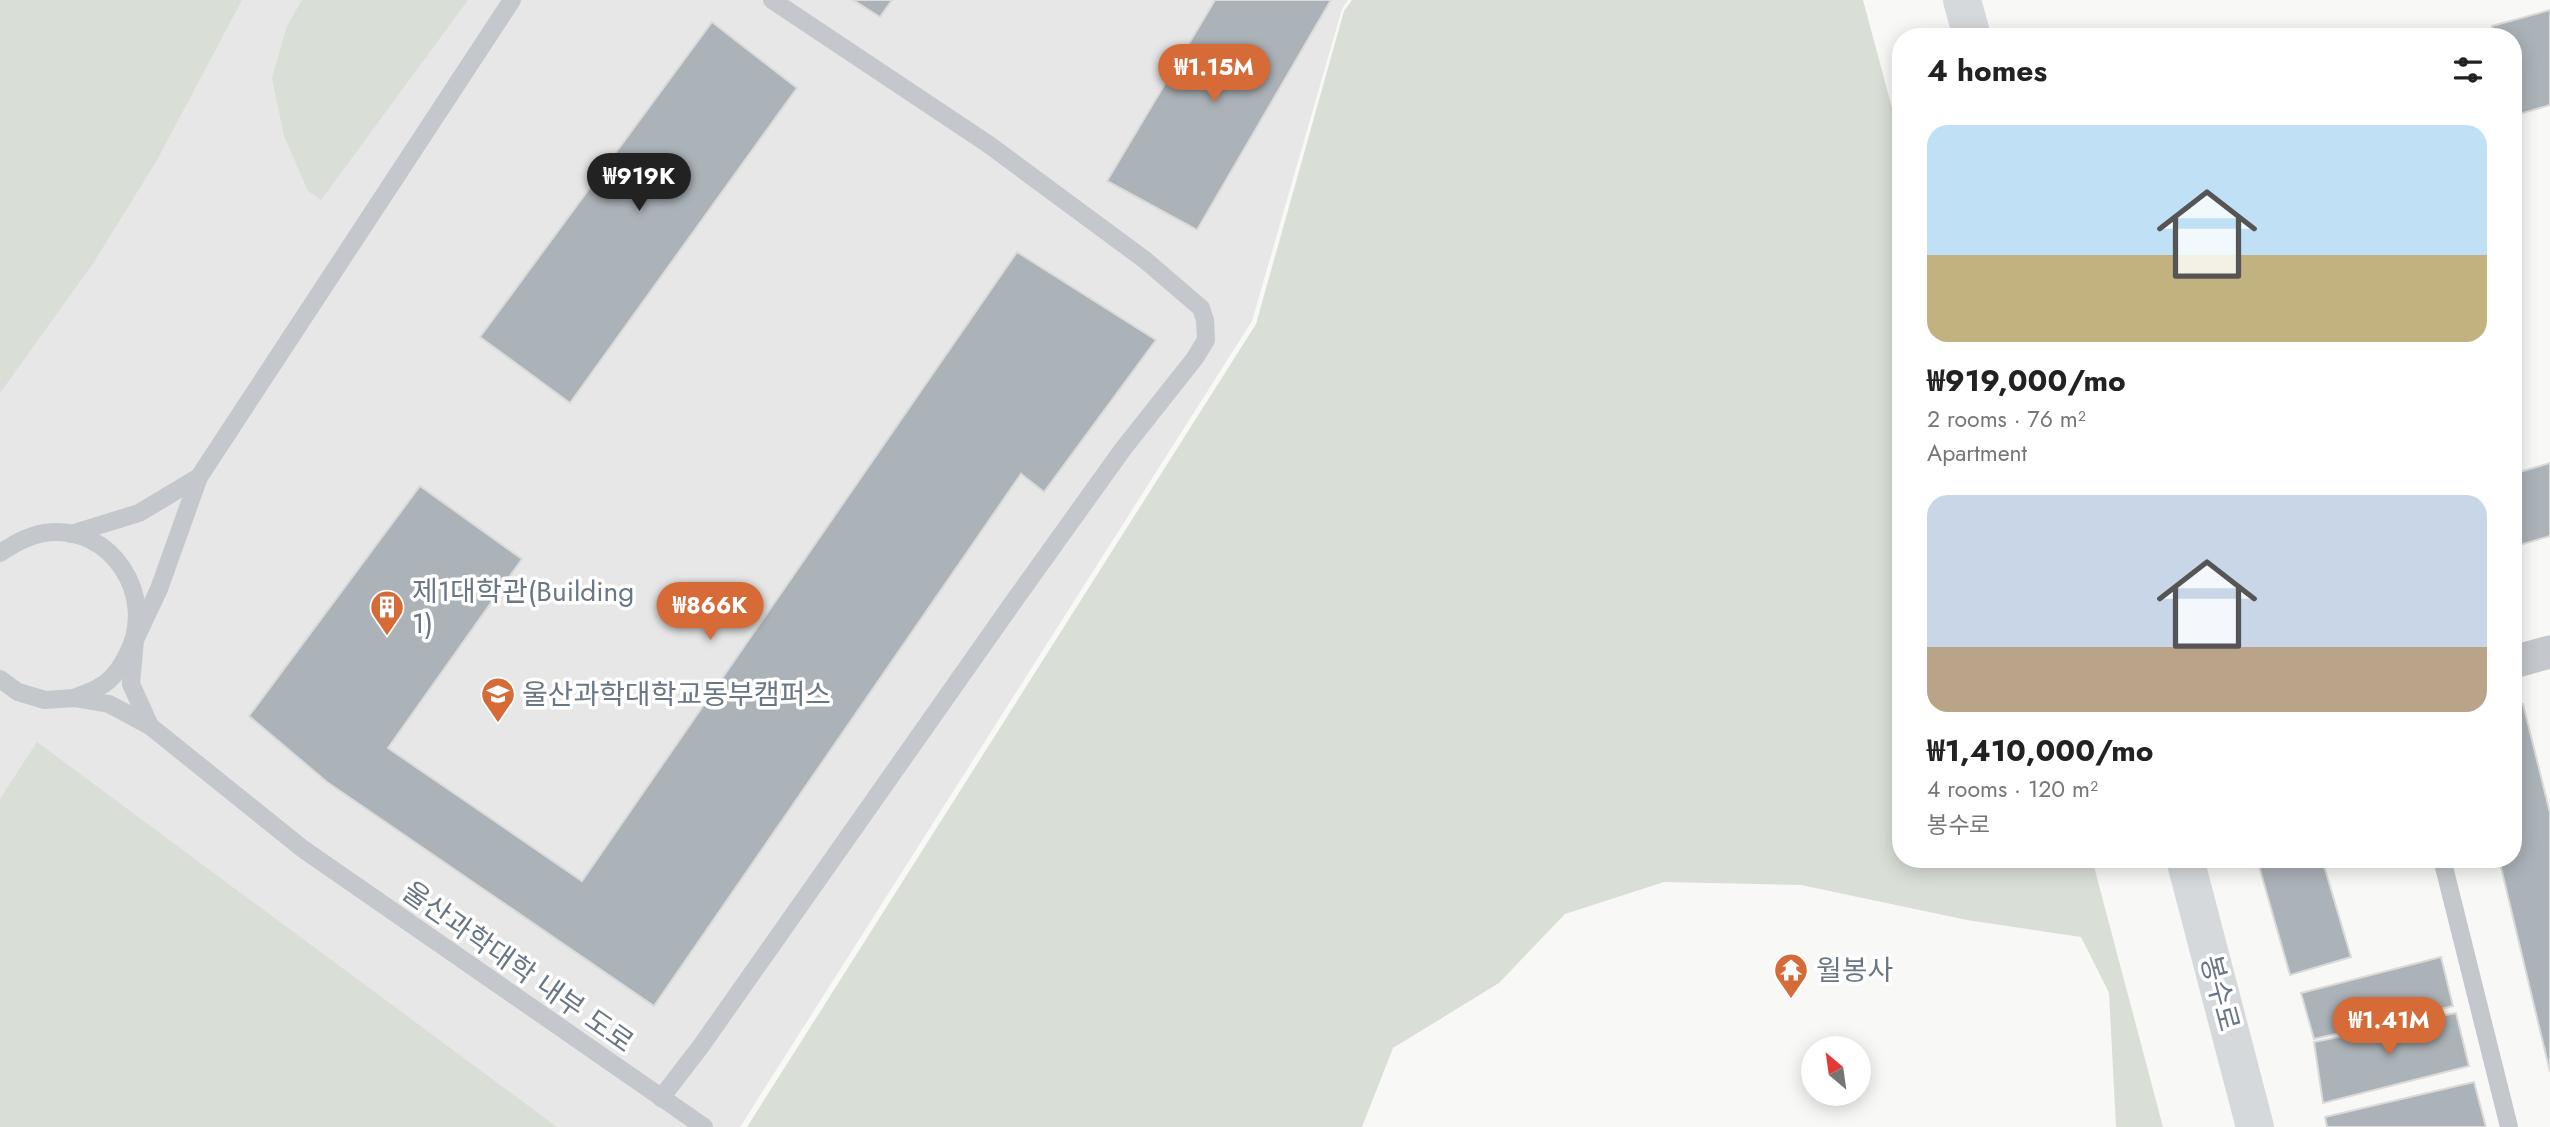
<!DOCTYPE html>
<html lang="en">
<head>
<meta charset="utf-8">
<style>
  :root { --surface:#fff; --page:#f2f2f2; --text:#222; --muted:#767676; --accent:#d66b38 }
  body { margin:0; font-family:Jost,"Noto Sans KR",sans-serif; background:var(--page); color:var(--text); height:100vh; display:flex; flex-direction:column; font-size:26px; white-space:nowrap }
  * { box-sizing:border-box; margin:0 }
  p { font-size:23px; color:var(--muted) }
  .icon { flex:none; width:38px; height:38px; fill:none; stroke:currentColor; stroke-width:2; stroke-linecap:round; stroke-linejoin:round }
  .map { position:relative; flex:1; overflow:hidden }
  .sheet { position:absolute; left:1892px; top:28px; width:630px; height:840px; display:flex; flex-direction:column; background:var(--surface); border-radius:28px; box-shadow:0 4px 18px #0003 }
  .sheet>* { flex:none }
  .needle { width:46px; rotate:331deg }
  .buttons { position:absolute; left:1801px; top:1036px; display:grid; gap:14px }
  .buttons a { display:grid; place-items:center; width:70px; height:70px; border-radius:50%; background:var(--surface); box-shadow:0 4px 18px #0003; font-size:35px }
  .price { position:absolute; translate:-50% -60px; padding:0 16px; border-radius:24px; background:var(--accent); color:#fff; font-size:23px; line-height:46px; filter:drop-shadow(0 2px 4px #0008) }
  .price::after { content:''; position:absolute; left:50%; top:42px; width:21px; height:16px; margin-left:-10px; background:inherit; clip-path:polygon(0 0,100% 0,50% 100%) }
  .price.selected { background:#222; color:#fff }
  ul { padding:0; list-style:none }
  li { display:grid; align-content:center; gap:14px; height:371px; padding:0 35px }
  li span { display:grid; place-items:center; height:217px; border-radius:21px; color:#555 }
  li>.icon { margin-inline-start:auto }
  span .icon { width:126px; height:126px; fill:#fffc; stroke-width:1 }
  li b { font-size:30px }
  h2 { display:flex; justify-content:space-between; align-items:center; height:84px; padding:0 35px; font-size:30px }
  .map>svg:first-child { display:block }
</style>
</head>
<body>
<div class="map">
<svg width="2550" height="1127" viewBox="0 0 2550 1127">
  <rect width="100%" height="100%" fill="#f8f8f6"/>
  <!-- built -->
  <polygon fill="#e6e7e6" points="0,0 1348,0 1342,9 1252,321 740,1127 0,1127"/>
  <!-- green -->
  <g fill="#d9dfd7">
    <polygon points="0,0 242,0 157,160 94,262 0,393"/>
    <polygon points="302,0 468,0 321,200 308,191 284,136 272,78 287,26"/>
    <polygon points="1352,0 1863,0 1900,138 1900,859 2092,859 2163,1127 2116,1127 2109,993 2081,937 1967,920 1801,885 1664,882 1565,914 1499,983 1393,1048 1362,1127 747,1127 1256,324 1344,11"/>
    <polygon points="37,742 557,1127 0,1127 0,799"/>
  </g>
  <!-- building -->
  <g fill="#abb2b8" stroke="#dadad8" stroke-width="2">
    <polygon points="853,0 892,0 880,17"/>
    <polygon points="1215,0 1331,0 1197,230 1107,181"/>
    <polygon points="2550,10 2550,105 2513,116 2513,37 2494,37 2492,26"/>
    <polygon points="712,22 797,88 570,403 480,337"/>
    <polygon points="1017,252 1156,340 1044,492 1021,474 654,1006 327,782 249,716 420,486 522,559 388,748 582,881"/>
    <polygon points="2550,463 2550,536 2513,547 2513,474"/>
    <polygon points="2523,704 2550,813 2550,1072 2499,859 2513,859 2513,706"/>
    <polygon points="2257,859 2322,859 2351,957 2290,975"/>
    <polygon points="2441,957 2453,1006 2314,1039 2301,993"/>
    <polygon points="2456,1013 2469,1066 2323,1103 2314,1042"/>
    <polygon points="2474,1082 2486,1127 2327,1127 2325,1117"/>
  </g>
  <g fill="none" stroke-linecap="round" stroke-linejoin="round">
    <!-- service -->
    <g stroke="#c4c7cb" stroke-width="18">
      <polyline points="512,0 199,477 159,589 135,640 131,684 150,726 303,849 704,1127"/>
      <polyline points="71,534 139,513 199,477"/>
      <path d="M0,553C14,544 27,536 44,533C112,523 158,597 127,655C121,667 111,681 99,687C92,692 82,694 74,698"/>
      <polyline points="0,679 18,692 45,700 74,698 109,704 150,726"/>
      <polyline points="2442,859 2509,1127"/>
      <polyline points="661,1098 701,1046 1014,601 1123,449 1195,358 1206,340 1205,320 1201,308 1145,260 988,144 772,0"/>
    </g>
    <!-- minor -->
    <polyline stroke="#c4c7cb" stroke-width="33" points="2513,662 2550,652"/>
    <!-- secondary -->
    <g stroke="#d5d9dc" stroke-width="38">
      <polyline points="1962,0 1972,37"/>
      <polyline points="2185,859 2255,1127"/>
    </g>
  </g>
  <!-- icons -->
  <defs>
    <g id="building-pin" transform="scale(1.75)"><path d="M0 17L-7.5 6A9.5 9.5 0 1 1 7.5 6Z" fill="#d66b38" stroke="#fff"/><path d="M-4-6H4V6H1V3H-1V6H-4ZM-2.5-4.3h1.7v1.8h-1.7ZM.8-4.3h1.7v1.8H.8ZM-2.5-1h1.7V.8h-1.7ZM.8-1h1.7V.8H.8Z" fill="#fff"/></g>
    <g id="university-pin" transform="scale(1.75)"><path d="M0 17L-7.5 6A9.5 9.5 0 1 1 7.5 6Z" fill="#d66b38" stroke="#fff"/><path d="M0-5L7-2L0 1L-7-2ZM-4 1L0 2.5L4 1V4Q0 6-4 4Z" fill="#fff"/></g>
    <g id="temple-pin" transform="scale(1.75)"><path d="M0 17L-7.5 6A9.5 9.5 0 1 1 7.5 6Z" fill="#d66b38" stroke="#fff"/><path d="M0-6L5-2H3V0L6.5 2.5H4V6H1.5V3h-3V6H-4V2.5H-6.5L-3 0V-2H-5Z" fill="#fff"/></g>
  </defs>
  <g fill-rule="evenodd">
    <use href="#building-pin" x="387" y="607"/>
    <use href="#university-pin" x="498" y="694"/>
    <use href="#temple-pin" x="1791" y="970"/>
  </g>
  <g text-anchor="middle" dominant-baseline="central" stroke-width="7" stroke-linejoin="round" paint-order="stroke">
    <!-- poi labels -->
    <g font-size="28" fill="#697684" stroke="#fff" text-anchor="start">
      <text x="412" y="591">제1대학관(Building<tspan x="412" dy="32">1)</tspan></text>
      <text x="522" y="694">울산과학대학교동부캠퍼스</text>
      <text x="1816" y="970">월봉사</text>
    </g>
    <!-- street labels -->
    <g font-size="28" fill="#697684" stroke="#fff">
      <text transform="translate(518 967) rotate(35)">울산과학대학 내부 도로</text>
      <text transform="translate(2220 993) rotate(75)">봉수로</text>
    </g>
  </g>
</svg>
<div class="buttons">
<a><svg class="needle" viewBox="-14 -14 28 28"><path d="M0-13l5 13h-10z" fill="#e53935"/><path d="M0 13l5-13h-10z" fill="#767676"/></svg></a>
</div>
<b class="price" style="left:1214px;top:104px">₩1.15M</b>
<b class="price selected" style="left:639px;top:213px">₩919K</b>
<b class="price" style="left:710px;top:642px">₩866K</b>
<b class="price" style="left:2389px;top:1057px">₩1.41M</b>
<section class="sheet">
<h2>4 homes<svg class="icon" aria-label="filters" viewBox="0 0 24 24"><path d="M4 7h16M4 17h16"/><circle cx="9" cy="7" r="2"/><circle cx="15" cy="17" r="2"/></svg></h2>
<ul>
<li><span style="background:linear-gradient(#bfe0f5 60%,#c2b280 0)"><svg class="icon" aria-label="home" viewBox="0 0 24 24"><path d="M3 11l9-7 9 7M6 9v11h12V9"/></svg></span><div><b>₩919,000/mo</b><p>2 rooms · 76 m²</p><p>Apartment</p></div></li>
<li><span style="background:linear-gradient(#c9d6e8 70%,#b9a48a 0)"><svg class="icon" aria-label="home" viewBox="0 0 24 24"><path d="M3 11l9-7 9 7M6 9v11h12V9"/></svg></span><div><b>₩1,410,000/mo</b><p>4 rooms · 120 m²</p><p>봉수로</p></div></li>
</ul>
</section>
</div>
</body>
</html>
